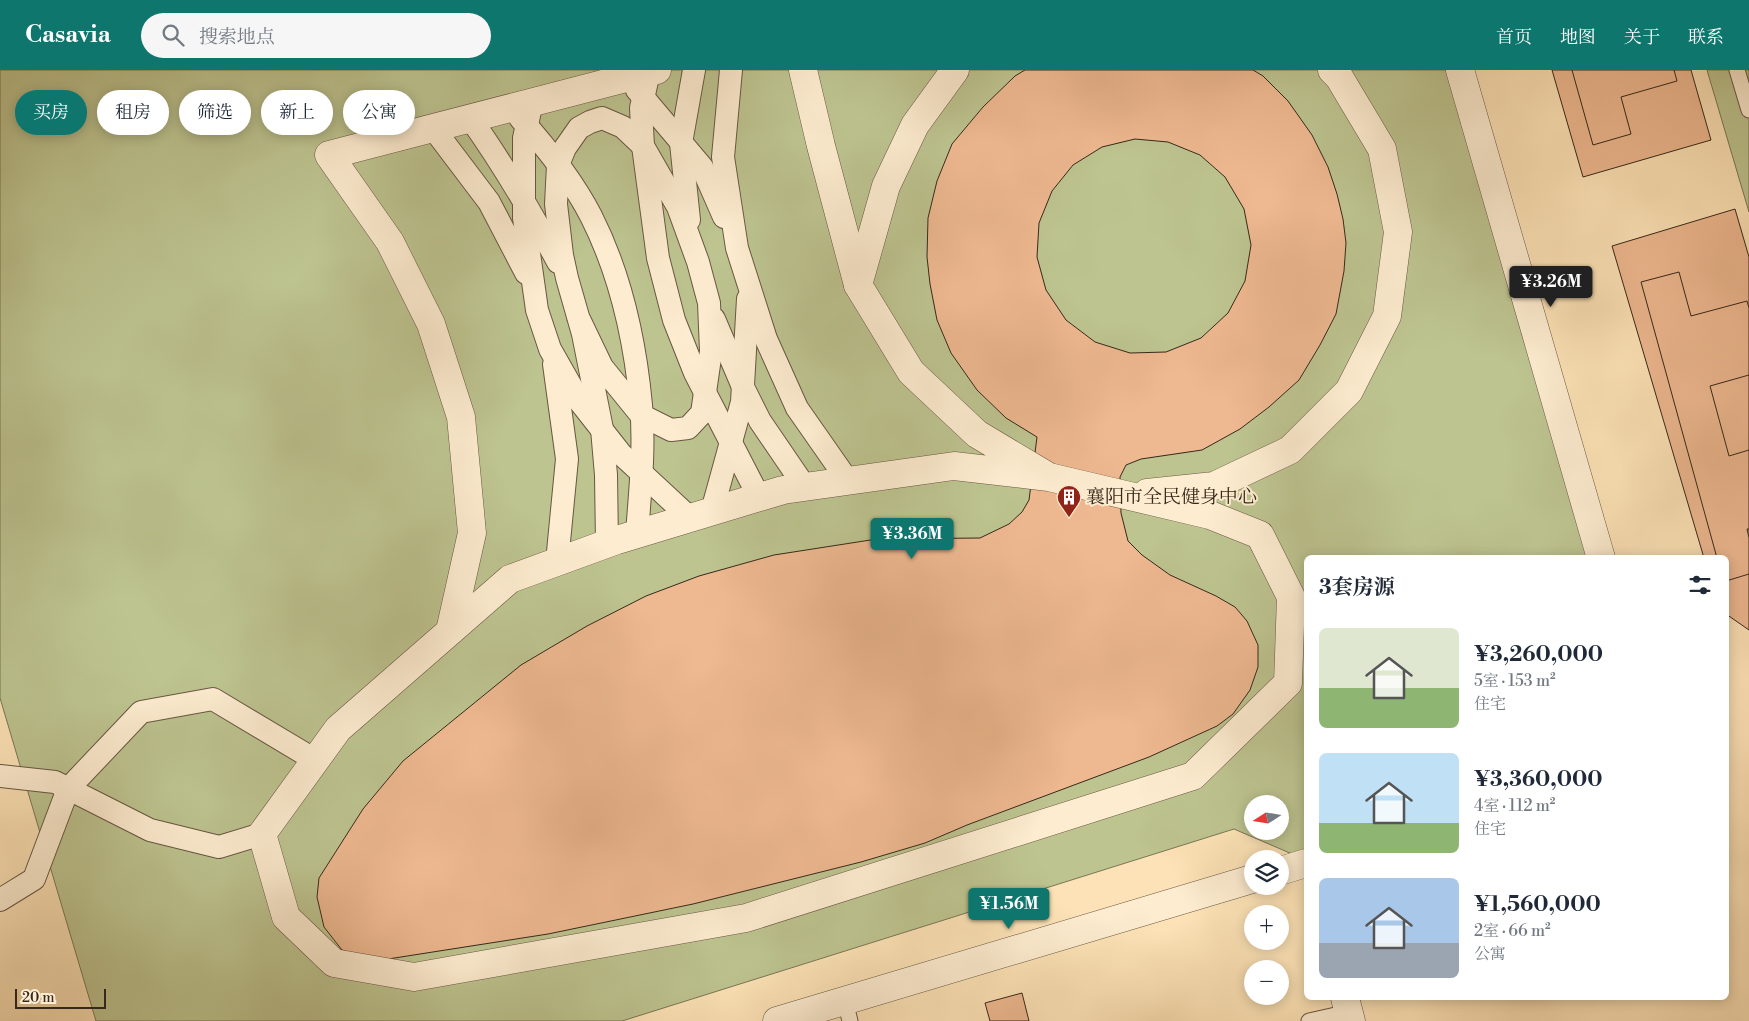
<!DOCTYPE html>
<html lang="zh">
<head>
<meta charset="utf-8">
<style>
  :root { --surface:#fff; --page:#f6f6f7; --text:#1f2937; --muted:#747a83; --accent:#0f766e }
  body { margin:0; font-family:"Libre Bodoni","Noto Serif SC",serif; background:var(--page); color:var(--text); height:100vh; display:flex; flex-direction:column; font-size:19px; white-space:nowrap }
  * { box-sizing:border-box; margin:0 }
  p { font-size:16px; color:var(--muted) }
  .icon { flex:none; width:28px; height:28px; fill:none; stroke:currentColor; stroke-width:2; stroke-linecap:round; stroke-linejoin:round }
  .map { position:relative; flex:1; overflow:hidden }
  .details { position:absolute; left:1304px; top:485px; width:425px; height:445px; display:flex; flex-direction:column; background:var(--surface); border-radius:8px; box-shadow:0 2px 12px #0003 }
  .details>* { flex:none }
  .top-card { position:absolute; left:15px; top:20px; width:475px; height:45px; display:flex; gap:10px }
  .needle { width:32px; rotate:258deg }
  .fabs { position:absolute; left:1244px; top:725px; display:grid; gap:10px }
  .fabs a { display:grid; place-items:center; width:45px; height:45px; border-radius:50%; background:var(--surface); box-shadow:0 2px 12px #0003; font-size:25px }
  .scale { position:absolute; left:15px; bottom:12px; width:91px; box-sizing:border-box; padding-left:5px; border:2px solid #36291b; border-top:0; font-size:14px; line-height:18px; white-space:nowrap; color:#36291b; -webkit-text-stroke:4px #fdecd0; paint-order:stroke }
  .price { position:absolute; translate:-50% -42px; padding:0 11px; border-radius:5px; background:var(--accent); color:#fff; font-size:16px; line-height:32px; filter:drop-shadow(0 1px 2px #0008) }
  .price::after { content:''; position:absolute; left:50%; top:30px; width:15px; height:11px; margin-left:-8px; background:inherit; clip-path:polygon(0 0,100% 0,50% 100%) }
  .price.on { background:#222; color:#fff }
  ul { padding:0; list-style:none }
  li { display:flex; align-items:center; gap:15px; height:125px; padding:0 15px }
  li span { display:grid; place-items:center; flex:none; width:140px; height:100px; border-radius:8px; color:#555 }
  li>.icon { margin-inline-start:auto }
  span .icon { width:60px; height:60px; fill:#fffc; stroke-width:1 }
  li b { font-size:21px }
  h2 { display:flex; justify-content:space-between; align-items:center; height:60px; padding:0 15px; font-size:21px }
  .pill { padding:0 18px; border-radius:22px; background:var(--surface); box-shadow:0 2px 12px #0003; font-size:18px; line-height:45px }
  .pill.on { background:var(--accent); color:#fff }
  header { display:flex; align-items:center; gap:30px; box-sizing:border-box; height:70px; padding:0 25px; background:var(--accent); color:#fff }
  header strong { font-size:24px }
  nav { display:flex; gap:28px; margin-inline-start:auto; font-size:18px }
  .search { width:350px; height:45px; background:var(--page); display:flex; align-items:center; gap:12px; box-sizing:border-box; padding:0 18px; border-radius:28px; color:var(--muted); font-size:19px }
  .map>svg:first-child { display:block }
</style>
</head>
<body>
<header>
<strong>Casavia</strong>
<div class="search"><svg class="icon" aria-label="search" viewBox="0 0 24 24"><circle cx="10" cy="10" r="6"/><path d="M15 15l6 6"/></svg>搜索地点</div>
<nav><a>首页</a><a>地图</a><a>关于</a><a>联系</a></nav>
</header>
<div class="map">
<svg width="1749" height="951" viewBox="0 0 1749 951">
  <rect width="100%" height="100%" fill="#fce2b6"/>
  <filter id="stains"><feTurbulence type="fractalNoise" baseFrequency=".004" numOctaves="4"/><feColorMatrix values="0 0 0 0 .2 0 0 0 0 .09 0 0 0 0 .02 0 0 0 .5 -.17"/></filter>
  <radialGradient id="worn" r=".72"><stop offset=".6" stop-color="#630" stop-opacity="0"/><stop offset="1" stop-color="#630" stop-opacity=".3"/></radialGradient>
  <!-- green -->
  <g fill="#bdc490" stroke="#7a7656" fill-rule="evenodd">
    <path d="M0,0H1448L1598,487L1306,488V790L1234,759L622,951H96L0,628ZM1252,734H1280V761H1252Z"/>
    <polygon points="1707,0 1749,0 1749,142"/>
  </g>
  <!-- building -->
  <g fill="#eeb890" stroke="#36291b" fill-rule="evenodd">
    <path d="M1025,0H1253L1263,6L1288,31L1312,65L1328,97L1337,124L1343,149L1346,173L1344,201L1336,244L1320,275L1299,310L1269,337L1240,359L1202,380L1141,389L1126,395L1120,407L1121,443L1128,471L1142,485L1170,505L1216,526L1235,537L1247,551L1258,575V597L1250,620L1233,644L1217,656L1149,687L967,755L925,773L861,792L693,834L548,864L388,889L359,885L342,880L324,857L317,827L319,808L363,739L403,691L521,595L587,556L646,526L699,506L774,485L877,469L980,468L1009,454L1022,442L1029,430L1037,367L1006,348L977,320L951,283L937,250L930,214L927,187L928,148L937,111L952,74L983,37L1015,6ZM1135,69L1168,72L1200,85L1225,107L1244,139L1251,175L1245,211L1228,243L1201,268L1166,282L1130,283L1095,272L1066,250L1046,220L1037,187L1039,153L1052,121L1073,95L1102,77Z"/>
    <polygon points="1552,0 1691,0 1711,70 1583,107"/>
    <polygon points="1572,0 1674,0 1677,11 1621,27 1631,64 1593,75"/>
    <polygon points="1735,139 1749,187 1749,560 1726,544 1726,488 1704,488 1612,176"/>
    <polygon points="1679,202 1691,246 1747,231 1749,238 1749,305 1710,316 1729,386 1749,380 1749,459 1747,459 1749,468 1749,504 1726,511 1726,488 1717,488 1641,212"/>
    <polygon points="1022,923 1029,951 990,951 985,933"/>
  </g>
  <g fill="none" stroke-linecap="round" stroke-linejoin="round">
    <!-- service casing -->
    <g stroke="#685742" stroke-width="17">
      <g id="service">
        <polyline points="1737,0 1749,40"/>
        <polyline points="845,931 850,951"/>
        <polyline points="1309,951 1349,942"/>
      </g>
    </g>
    <!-- pedestrian casing -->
    <g stroke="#685742" stroke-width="24">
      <g id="pedestrian">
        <polyline points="731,0 723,87 737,178 766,269 797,338 848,411"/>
        <polyline points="649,2 641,38 643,76 658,188 674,250 695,303 759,427"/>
        <polyline points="637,20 702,97 724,147"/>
        <polyline points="532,32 524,68 524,148 537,240 550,279 580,332 621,384 690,448"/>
        <path d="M470,48C503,94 531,142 558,192"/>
        <path d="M520,48C545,76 574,113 591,146C621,205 635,270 641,335C645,378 640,421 637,464"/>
        <polyline points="433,58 489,132 526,203"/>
        <polyline points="689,150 681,73 694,0"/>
        <polyline points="578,247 602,297 641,345 671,360 688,358 702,343 711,281 709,233 698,192 678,137 643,76 623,57 602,48 590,52 579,58 565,78 558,95 556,134 562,185 567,208 583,264 602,359 606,405 607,473"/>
        <polyline points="714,249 743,317 760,351 805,417"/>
        <polyline points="554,294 567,389 557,492"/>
        <polyline points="712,441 742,332 748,229"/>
        <polyline points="0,706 55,712 150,760 219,777 262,764"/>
        <polyline points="0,830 34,809 68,719 141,642 213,629 315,690"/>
      </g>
    </g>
    <!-- minor casing -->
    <g stroke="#685742" stroke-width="29">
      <g id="minor">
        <polyline points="803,0 821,76 858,215"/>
        <polyline points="955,0 915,55 886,116 858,215 911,302 977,364 1049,407 1210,445 1260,465 1291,527 1288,613 1193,706 746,848 414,907 334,893 286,847 262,764 338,659 510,509 617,470 783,420 954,396 1049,407"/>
        <polyline points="1460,0 1601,488"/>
        <polyline points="1147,423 1214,416 1290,380 1349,321 1387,246 1398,162 1382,79 1339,7 1332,0"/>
        <polyline points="450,561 472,463 461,347 431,254 390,172 329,85 657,0"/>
        <polyline points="1280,801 1306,793"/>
        <polyline points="1345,928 1351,951"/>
        <polyline points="777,951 1252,809"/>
      </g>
    </g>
    <!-- service -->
    <use href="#service" stroke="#fdecd0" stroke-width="15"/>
    <!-- pedestrian -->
    <use href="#pedestrian" stroke="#fdecd0" stroke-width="22"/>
    <!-- minor -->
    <use href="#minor" stroke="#fdecd0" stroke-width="28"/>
  </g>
  <!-- icons -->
  <defs>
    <g id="building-pin" transform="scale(1.25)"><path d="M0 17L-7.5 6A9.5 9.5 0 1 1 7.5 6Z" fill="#8f2418" stroke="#fdecd0"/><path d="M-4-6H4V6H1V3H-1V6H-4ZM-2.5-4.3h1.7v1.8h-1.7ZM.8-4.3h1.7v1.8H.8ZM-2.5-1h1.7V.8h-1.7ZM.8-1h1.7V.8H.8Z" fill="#fff"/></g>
  </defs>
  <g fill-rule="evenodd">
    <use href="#building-pin" x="1069" y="427"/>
  </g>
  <g text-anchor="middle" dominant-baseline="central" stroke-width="4" stroke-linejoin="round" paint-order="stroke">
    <!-- poi labels -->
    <g font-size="19" fill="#36291b" stroke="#fdecd0" text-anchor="start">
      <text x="1086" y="427">襄阳市全民健身中心</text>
    </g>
  </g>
  <rect width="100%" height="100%" filter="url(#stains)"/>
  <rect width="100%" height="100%" fill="url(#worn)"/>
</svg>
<div class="fabs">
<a><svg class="needle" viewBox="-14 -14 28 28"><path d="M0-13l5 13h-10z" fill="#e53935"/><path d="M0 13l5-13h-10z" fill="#747a83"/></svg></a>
<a><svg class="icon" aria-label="layers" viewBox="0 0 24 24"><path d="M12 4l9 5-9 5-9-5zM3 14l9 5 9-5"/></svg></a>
<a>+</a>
<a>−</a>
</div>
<div class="scale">20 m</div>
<b class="price on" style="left:1551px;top:238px">¥3.26M</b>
<b class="price" style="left:912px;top:490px">¥3.36M</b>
<b class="price" style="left:1009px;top:860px">¥1.56M</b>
<div class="top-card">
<a class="pill on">买房</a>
<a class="pill">租房</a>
<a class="pill">筛选</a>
<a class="pill">新上</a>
<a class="pill">公寓</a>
</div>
<section class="details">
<h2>3套房源<svg class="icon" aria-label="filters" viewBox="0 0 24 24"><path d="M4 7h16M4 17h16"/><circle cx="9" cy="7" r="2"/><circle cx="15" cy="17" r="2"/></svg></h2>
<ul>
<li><span style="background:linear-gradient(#dfe7d0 60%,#8fb573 0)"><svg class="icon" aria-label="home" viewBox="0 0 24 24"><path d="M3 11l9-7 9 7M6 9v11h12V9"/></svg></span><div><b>¥3,260,000</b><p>5室 · 153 m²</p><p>住宅</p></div></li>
<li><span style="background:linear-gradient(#bfe0f5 70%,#8fb573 0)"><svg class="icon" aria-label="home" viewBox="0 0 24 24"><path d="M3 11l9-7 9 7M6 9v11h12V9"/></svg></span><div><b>¥3,360,000</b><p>4室 · 112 m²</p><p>住宅</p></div></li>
<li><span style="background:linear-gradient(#a9c7e8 65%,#9aa5b1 0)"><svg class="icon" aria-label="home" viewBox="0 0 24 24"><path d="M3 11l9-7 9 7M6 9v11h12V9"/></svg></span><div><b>¥1,560,000</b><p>2室 · 66 m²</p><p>公寓</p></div></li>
</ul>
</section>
</div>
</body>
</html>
